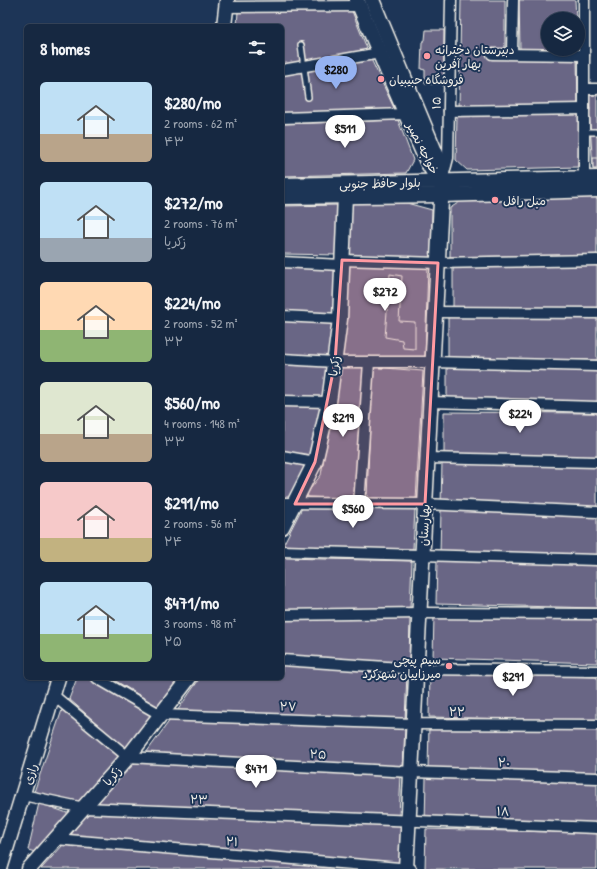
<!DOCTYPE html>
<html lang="en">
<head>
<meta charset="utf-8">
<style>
  :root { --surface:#162841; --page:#1f3048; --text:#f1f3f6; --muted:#9ea6b1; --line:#35445a; --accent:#95b2f1 }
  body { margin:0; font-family:"Patrick Hand","Playpen Sans Arabic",sans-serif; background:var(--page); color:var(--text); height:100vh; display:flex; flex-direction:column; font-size:15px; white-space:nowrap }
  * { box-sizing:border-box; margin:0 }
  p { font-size:13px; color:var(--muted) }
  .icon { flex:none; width:22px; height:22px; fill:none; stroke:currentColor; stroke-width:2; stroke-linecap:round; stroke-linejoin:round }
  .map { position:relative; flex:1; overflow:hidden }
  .side { position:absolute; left:24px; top:24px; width:260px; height:656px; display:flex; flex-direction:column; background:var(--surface); border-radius:6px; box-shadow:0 1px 3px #0004,0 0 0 1px var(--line) }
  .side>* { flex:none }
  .buttons { position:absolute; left:541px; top:12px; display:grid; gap:8px }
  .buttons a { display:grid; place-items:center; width:44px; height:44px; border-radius:50%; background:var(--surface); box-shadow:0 1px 3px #0004,0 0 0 1px var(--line); font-size:20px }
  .price { position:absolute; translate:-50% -34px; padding:0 9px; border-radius:14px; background:#fff; color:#222; font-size:13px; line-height:26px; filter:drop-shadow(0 1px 2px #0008) }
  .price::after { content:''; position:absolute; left:50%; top:24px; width:12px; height:9px; margin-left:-6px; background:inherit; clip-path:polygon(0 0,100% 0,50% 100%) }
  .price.active { background:var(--accent); color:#111 }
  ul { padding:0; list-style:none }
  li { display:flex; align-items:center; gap:12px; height:100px; padding:0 16px }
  li span { display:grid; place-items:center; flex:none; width:112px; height:80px; border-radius:6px; color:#555 }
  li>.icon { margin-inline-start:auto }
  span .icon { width:48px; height:48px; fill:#fffc; stroke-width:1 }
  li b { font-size:17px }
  h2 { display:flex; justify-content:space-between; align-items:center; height:48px; padding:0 16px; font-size:17px }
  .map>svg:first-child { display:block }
</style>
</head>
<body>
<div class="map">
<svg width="597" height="869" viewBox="0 0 597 869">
  <rect width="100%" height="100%" fill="#1d3557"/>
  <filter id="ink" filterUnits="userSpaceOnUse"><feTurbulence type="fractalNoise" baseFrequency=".025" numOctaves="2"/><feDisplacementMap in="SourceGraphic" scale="8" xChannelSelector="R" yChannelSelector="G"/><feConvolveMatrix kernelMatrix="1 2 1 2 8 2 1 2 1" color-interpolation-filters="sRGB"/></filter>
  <g filter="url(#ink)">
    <!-- building -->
    <g fill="#696685" stroke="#f4f1e8">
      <polygon points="461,0 505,0 505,59 577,59 578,106 459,108"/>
      <polygon points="519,0 575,0 576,19 548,19 548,49 576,49 576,50 520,50"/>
      <polygon points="350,6 368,51 282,66 282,26 237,26 238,11"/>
      <polygon points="426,30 444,30 444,84 425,84 425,70 421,69 422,42 425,40"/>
      <polygon points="371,59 395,110 282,113 282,75"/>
      <polygon points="588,95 597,95 597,169 593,169"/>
      <polygon points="579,114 578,167 467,170 456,160 457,115"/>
      <polygon points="398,120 413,160 406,173 282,176 282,124"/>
      <rect x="593" y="158" width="4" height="11"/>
      <polygon points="597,197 597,255 450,257 450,208 463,200"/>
      <polygon points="403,202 432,210 431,259 347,255 349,203"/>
      <polygon points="339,205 338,255 282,254 282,206"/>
      <polygon points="348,263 428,266 425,359 341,357"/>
      <polygon points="453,264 597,264 597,309 453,308"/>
      <polygon points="282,267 336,269 334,314 282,312"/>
      <polygon points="390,274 402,276 399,321 415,322 415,349 403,348 402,340 385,337"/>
      <polygon points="448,315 597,316 597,360 448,359"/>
      <polygon points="282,321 333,323 331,356 282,354"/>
      <polygon points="282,363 330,365 324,397 282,396"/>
      <polygon points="447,363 597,364 597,408 447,407"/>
      <polygon points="339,365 364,365 356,499 308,497 307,493 321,475"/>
      <polygon points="372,367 423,371 416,500 367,499"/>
      <polygon points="282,405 322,406 311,457 282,451"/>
      <polygon points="444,412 597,413 597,457 444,456"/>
      <polygon points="282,459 308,464 294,498 282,498"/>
      <polygon points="442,462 597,466 597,510 441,506"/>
      <polygon points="302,508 415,508 413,549 282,547"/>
      <polygon points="441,509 597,513 597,558 440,554"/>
      <polygon points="282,558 412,561 410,608 282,610"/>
      <polygon points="437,560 597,564 597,608 436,604"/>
      <polygon points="434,614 597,619 597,663 433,658"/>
      <polygon points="410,617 409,664 282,655 282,619"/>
      <polygon points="282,665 407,673 405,720 177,711 200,678 282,678"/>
      <polygon points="430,673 597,677 597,721 429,717"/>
      <polygon points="77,678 90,678 154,717 127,750 69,699"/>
      <polygon points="111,678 183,678 160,708"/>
      <polygon points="63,707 120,757 78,803 34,792"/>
      <polygon points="170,720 405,728 403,767 146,753"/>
      <polygon points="429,725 597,729 597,773 428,769"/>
      <polygon points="137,761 401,775 399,816 95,804"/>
      <polygon points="426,778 597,782 597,826 425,822"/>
      <polygon points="39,803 70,814 39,853 28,850"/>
      <polygon points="87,813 402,825 399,864 70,836"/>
      <polygon points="426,829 597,833 597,869 425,869"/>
      <polygon points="63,845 353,869 41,869"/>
    </g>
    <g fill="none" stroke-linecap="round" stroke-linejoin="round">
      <!-- lane casing -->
      <g stroke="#f4f1e8" stroke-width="8">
        <g id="lane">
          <polyline points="301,45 308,97"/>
          <polyline points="584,132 597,132"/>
        </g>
      </g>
      <!-- street casing -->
      <g stroke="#f4f1e8" stroke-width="13">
        <g id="street">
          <polyline points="226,7 360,6"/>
          <polyline points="512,53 513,0"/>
          <polyline points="492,54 584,55"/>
          <polyline points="282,70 380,53"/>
          <polyline points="584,89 597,89"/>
          <polyline points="449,111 584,109"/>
          <polyline points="282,118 406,114"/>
          <polyline points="443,177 448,158 451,0"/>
          <polyline points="584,178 584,0"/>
          <polyline points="342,260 438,263 597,260"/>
          <polyline points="282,262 342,265"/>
          <polyline points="435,312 597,313"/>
          <polyline points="282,316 340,319"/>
          <polyline points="282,359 335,362 432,362 597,366"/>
          <polyline points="282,401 329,402"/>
          <polyline points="430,402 597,407"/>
          <polyline points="282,456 315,462"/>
          <polyline points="427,458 597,462"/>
          <polyline points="282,503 425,504 597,512"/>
          <polyline points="359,504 369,362"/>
          <polyline points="282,551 597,560"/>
          <polyline points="282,615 419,613 597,614"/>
          <polyline points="282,660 416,669 597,671"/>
          <polyline points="97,678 161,715 413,724 597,725"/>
          <polyline points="53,695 128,757 411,772 597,778"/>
          <polyline points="23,795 84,808 597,828"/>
          <polyline points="56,839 411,869"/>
        </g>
      </g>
      <!-- secondary casing -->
      <g stroke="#f4f1e8" stroke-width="17">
        <g id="secondary">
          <path d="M357,0C376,45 395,90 415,135C423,151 428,170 442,182"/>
          <polyline points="372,0 439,161 441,171 442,182 406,869"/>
          <polyline points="224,26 227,0"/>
          <polyline points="282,185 597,178"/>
          <polyline points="282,197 441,195 597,190"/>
          <polyline points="282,527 315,462 329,402 340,319 345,195"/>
          <polyline points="0,869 58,678"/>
          <polyline points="29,869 128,757 189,678"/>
        </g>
      </g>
      <!-- lane -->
      <use href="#lane" stroke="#1d3557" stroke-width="5"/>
      <!-- street -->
      <use href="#street" stroke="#1d3557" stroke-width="10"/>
      <!-- secondary -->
      <use href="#secondary" stroke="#1d3557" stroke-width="14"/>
    </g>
  </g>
  <!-- marked area -->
  <path fill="#ff9aa2" fill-opacity="0.2" stroke="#ff9aa2" stroke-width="3" stroke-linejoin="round" d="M342,260L438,263L425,504H295L315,462L335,362Z"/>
  <!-- markers -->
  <g fill="#ff9aa2" stroke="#1d3557" stroke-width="1.5">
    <circle cx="427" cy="56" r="4"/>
    <circle cx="381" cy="79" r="4"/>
    <circle cx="495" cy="200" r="4"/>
    <circle cx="449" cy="666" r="4"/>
  </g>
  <g text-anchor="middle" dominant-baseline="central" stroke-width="4" stroke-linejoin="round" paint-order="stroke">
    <!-- poi labels -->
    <g font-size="12" fill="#f4f1e8" stroke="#1d3557" text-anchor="start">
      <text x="435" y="49">دبیرستان دخترانه<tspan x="435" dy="14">بهار آفرین</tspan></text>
      <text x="389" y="79">فروشگاه حبیبیان</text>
      <text x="503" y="200">مبل رافل</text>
      <text x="441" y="659" text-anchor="end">سیم پیچی<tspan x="441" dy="14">میرزاییان شهرکرد</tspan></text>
    </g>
    <!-- street labels -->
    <g font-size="12" fill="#f4f1e8" stroke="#1d3557">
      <text transform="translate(436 103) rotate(-89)">۱۵</text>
      <text transform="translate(423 148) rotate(63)">خواجه نصیر</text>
      <text transform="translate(380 183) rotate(-1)">بلوار حافظ جنوبی</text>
      <text transform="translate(334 366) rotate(-82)">زکریا</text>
      <text transform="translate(424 525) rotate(-87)">بهارستان</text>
      <text transform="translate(288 706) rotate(2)">۲۷</text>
      <text x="457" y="711">۲۲</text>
      <text transform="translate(318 754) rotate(3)">۲۵</text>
      <text transform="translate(504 762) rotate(2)">۲۰</text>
      <text transform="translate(30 774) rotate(-73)">رازی</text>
      <text transform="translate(112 776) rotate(-49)">زکریا</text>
      <text transform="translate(199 799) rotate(2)">۲۳</text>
      <text transform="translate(503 811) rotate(2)">۱۸</text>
      <text transform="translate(232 841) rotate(5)">۲۱</text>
    </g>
  </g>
</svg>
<div class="buttons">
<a><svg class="icon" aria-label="layers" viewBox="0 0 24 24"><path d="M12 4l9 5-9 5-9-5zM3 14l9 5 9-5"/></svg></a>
</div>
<b class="price active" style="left:336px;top:90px">$280</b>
<b class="price" style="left:345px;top:149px">$511</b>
<b class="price" style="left:385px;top:312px">$272</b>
<b class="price" style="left:520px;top:434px">$224</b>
<b class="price" style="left:343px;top:438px">$219</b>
<b class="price" style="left:353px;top:529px">$560</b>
<b class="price" style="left:513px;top:697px">$291</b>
<b class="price" style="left:256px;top:789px">$471</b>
<section class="side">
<h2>8 homes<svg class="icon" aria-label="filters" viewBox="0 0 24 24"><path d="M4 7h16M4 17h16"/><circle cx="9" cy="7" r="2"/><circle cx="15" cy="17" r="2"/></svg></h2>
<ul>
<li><span style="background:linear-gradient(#bfe0f5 65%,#b9a48a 0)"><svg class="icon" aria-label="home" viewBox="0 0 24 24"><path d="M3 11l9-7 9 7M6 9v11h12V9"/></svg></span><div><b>$280/mo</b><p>2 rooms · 62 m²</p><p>۴۳</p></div></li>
<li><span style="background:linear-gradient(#bfe0f5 70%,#9aa5b1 0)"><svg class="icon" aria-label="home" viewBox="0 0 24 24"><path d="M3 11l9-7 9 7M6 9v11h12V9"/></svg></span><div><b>$272/mo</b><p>2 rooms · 76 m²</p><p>زکریا</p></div></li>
<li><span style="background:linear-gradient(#ffd9b3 60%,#8fb573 0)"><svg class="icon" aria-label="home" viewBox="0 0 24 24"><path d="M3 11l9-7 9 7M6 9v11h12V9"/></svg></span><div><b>$224/mo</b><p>2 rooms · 52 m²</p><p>۳۲</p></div></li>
<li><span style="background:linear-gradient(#dfe7d0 65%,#b9a48a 0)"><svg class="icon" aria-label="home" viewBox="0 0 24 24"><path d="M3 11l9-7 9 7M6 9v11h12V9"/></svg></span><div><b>$560/mo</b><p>4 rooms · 148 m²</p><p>۳۳</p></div></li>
<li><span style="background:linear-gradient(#f6c9c9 70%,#c2b280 0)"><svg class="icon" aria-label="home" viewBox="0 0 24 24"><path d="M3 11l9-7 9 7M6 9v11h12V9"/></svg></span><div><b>$291/mo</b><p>2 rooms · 56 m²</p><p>۲۴</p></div></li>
<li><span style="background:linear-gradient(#bfe0f5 65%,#8fb573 0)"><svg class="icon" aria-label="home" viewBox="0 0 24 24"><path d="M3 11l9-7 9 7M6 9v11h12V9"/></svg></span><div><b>$471/mo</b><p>3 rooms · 98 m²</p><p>۲۵</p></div></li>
</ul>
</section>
</div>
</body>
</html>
